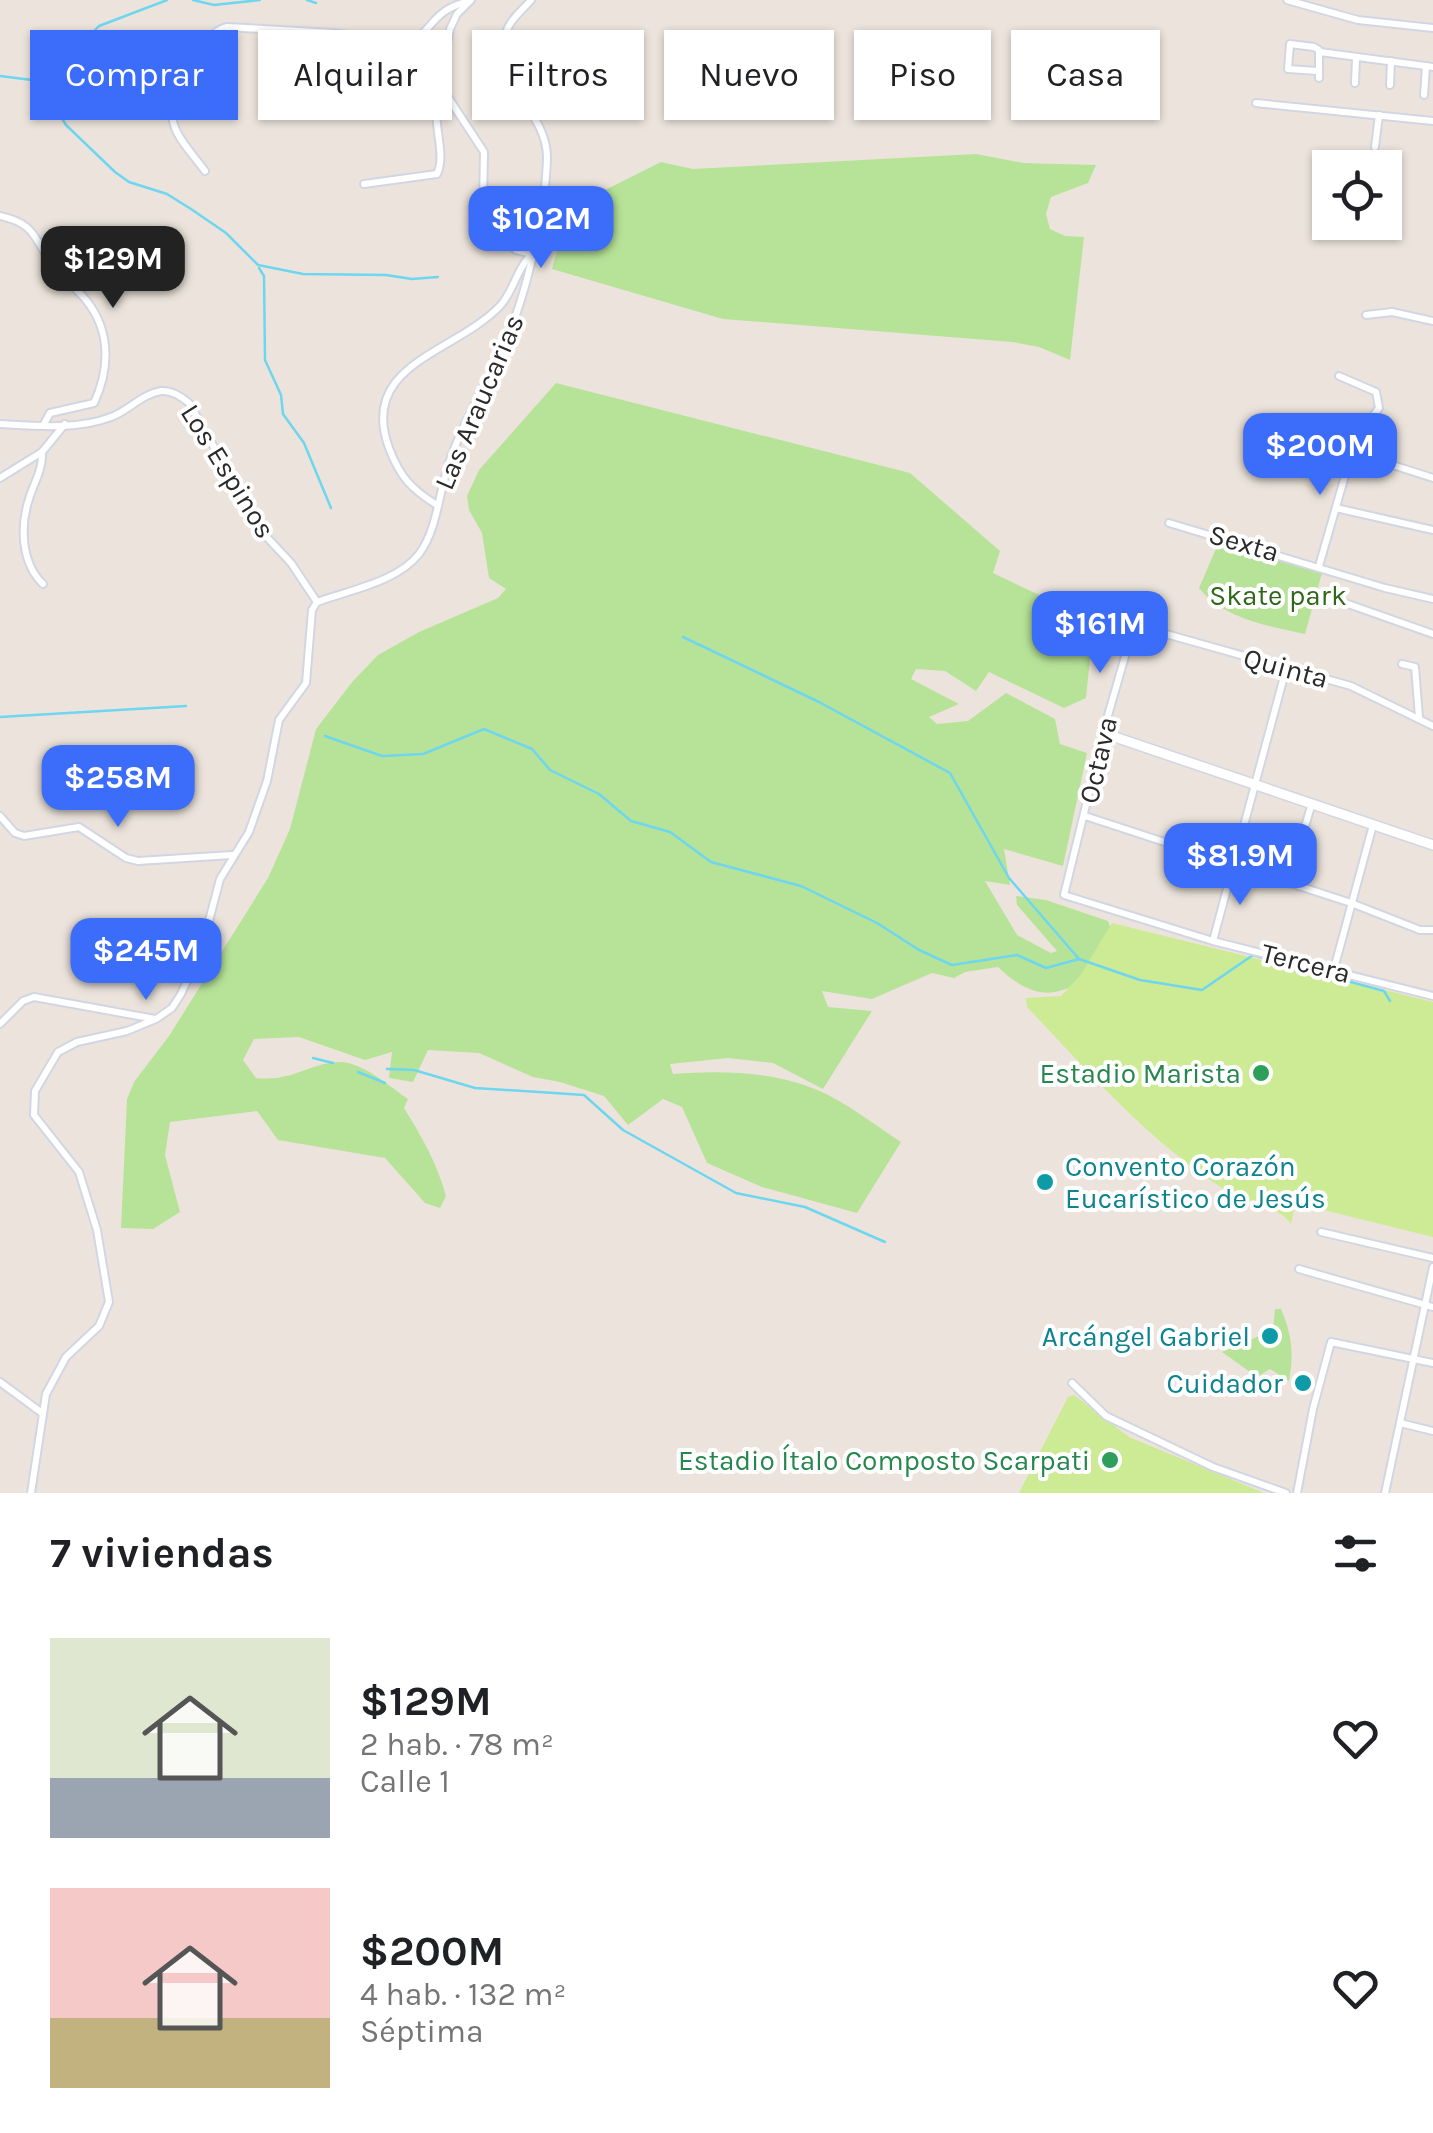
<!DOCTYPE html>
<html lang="es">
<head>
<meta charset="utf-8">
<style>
  :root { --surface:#fff; --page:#f2f2f2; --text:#202124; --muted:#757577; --accent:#3b6dfa }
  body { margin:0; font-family:Karla,sans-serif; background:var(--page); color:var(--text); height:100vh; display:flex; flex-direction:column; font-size:38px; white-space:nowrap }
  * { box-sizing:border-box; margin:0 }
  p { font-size:32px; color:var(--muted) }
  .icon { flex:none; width:55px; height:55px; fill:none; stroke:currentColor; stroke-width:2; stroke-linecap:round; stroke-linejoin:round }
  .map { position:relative; height:1493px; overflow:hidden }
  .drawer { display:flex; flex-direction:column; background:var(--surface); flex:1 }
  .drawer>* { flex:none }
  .hud { position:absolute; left:30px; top:30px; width:1375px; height:90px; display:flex; gap:20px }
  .buttons { position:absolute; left:1312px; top:150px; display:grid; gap:20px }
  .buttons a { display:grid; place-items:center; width:90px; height:90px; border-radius:0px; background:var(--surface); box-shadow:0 2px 8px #0004; font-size:50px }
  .price { position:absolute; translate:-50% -85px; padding:0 22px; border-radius:20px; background:var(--accent); color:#fff; font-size:32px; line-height:65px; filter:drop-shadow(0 2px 5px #0008) }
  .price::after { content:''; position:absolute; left:50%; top:60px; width:30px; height:22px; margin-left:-15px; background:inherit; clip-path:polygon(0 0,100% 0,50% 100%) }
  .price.active { background:#222; color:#fff }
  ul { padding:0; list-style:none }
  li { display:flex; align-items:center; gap:30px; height:250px; padding:0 50px }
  li span { display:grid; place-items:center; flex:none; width:280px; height:200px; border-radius:0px; color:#555 }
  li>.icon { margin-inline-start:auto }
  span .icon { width:120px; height:120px; fill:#fffc; stroke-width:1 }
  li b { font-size:42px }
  h2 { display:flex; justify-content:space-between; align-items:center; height:120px; padding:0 50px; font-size:42px }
  .pill { padding:0 35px; border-radius:0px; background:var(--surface); box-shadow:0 2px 8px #0004; font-size:35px; line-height:90px }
  .pill.active { background:var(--accent); color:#fff }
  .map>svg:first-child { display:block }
</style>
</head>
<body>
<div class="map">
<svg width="1433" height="1493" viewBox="0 0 1433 1493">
  <rect width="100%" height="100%" fill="#ece4dc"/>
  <!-- green -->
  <g fill="#b7e398">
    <polygon points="976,154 1024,163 1096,165 1088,183 1051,197 1046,214 1050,229 1065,236 1084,237 1070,360 1039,347 1012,342 723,319 552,269 568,212 585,200 661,162 693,169"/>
    <path d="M556,383L910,473L1000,551L993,573L1094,621L1086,698L1064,708L989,672L976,691L945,671L916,669L911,679L959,704L929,717L937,724L968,721L1006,693L1055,719L1060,744L1087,753L1063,866L1004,849L1010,885L985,881L1017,935L1051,953L1057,951L1017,905L1016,896L1046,900L1108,921L1120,954C1073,987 1048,1015 998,967L965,972L954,978L932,973L872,999L822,991L828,1007L872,1011L823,1089L773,1063L728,1058L670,1064L673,1074C723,1070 781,1071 828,1095C853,1108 877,1126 901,1142L857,1213L762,1187L707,1163L682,1107L663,1099L628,1125L604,1096L560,1082L533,1077L479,1053L428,1050L413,1082L389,1078L392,1052L365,1060L299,1037L254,1039L243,1060L256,1078C293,1082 309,1063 339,1062C363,1062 389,1086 408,1099L404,1108C422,1137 437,1163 446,1196L440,1208L425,1203L385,1158L278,1140L257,1111L170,1122L165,1155L180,1212L153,1229L121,1228L127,1099L134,1082L169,1036L268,878L290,829L316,729L353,681L378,655L419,632L498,598L506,589L489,578L482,533L469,510L467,496L479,470Z"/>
    <path d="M1218,544L1322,573L1305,634C1268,626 1224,619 1199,588Z"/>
    <path d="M1275,1309H1281C1292,1335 1294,1353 1289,1381L1270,1369L1257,1377L1222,1352L1273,1330Z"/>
  </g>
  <!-- pitch -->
  <g fill="#cceb94">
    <path d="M1112,923L1433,1002V1237L1295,1203L1291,1224C1277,1204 1244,1202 1224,1189C1148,1141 1088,1071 1027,1007L1026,998L1061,996L1080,976Z"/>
    <polygon points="1074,1395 1129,1437 1264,1493 1019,1493 1068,1397"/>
  </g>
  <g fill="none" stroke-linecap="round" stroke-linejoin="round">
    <!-- stream -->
    <g stroke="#6ed6ef" stroke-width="2.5">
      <polyline points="193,0 214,5 260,0"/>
      <polyline points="307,0 316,3"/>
      <polyline points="0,76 32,80 42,86 66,125 115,172 129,182 167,194 191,209 226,233 258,265 303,274 386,275 412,279 438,277"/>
      <polyline points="35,79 60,67 99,26 167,0"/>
      <polyline points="259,268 264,276 265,360 281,395 283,414 304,443 331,508"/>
      <polyline points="683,637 819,702 950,773 1009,878 1079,959"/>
      <polyline points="0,717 186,706"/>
      <polyline points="325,736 382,756 423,754 484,729 532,749 550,770 599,794 631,821 670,832 711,862 801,886 877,923 919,950 952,965 1017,955 1046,968 1079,959 1140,980 1202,990 1253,955 1384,991 1390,1001"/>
      <polyline points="313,1058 333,1063"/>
      <polyline points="387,1069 414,1070 475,1088 584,1095 623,1130 736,1193 805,1207 885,1242"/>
      <polyline points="358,1072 385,1083"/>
    </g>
    <!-- minor casing -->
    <g stroke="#d1d6e3" stroke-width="10">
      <g id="minor">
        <polyline points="1287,0 1358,20 1433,28"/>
        <polyline points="1320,52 1433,67"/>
        <polyline points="1317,71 1288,69 1290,44 1314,47 1319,50 1319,78"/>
        <polyline points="1355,83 1356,58"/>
        <polyline points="1390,85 1391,61"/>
        <polyline points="1424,95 1426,66"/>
        <polyline points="1256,103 1433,121"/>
        <polyline points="1375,147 1379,115"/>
        <path d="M205,171C195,157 179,141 174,125C165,98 201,32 227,27L334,33L407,44C433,32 431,11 466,2"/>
        <path d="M364,184L437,174C448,150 428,121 441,89"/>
        <path d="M0,216C37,224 33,239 54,266C64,279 76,288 86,300C111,331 110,369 94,403L50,413L44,424"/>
        <polyline points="1366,315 1392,312 1433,321"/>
        <path d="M0,424C35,426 78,430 111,417C128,411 142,394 161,391C172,390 181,396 189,403L262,532L291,563L317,602"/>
        <path d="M42,452C43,470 34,482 29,499C20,526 21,563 43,584"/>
        <polyline points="1352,452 1433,478"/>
        <polyline points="0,478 42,452 65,424"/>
        <path d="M437,505C411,489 400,477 389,448C358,364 455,353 500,306C514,291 516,269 532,254L516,250L494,231L483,204L484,152L442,88L441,71L450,29L457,14L471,0"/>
        <polyline points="1336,508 1433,530"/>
        <polyline points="1169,523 1385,588 1433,599"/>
        <polyline points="1319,566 1355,441 1379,408 1376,392 1339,376"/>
        <polyline points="1331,598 1433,634"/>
        <polyline points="1402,664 1415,667 1419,717"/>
        <polyline points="1433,726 1351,686 1134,625 1107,719 1064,895 1213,941 1433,996"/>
        <polyline points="0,816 15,833 24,836 79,827 126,858 138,861 232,855"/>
        <polyline points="1085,816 1351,903 1420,930 1433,930"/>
        <polyline points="1288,883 1312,803"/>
        <polyline points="1213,941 1286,669"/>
        <polyline points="1334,969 1373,825"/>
        <polyline points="0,1024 23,1001 34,997 155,1019"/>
        <polyline points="1321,1232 1433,1258"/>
        <polyline points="1299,1269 1433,1307"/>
        <polyline points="0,1382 42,1413"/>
        <polyline points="1072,1383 1106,1416 1213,1467 1286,1493"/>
        <polyline points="1400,1423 1433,1431"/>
        <path d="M31,1493L46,1394L66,1357L99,1326L109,1302L97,1230L79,1172L34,1115L35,1091L58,1052L77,1042L127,1031L156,1019L172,1008L181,994L201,951L220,879L249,832L267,781L279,720L306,683L312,610L317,602C350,590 397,582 419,554C438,529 439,489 450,460C464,419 488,381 505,342C527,295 546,208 547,157C547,111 489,80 507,30C511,18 523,10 531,0"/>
        <polyline points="1297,1493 1313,1409 1331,1342 1433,1363"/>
        <polyline points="1385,1493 1433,1267"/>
      </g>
    </g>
    <!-- tertiary casing -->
    <g stroke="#d1d6e3" stroke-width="12">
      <polyline id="tertiary" points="1106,734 1433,845"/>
    </g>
    <!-- minor -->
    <use href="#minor" stroke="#fff" stroke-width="6"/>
    <!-- tertiary -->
    <use href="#tertiary" stroke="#fff" stroke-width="9"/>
  </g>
  <!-- markers -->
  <g fill="#2e9e5b" stroke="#fff" stroke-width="4">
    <circle cx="1261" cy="1073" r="10"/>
    <circle cx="1110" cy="1460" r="10"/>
  </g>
  <g fill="#0f9aa8" stroke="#fff" stroke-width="4">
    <circle cx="1045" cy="1182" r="10"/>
    <circle cx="1270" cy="1336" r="10"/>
    <circle cx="1303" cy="1383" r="10"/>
  </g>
  <g text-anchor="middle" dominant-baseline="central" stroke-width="8" stroke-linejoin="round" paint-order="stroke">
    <!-- street labels -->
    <g font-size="28" fill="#2a2a2a" stroke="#fff">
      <text transform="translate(479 402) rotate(-67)">Las Araucarias</text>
      <text transform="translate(228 471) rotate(58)">Los Espinos</text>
      <text transform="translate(1244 543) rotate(16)">Sexta</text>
      <text transform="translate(1286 668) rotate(15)">Quinta</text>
      <text transform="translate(1098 760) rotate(-77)">Octava</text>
      <text transform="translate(1306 963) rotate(14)">Tercera</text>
    </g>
    <!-- park labels -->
    <g font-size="28" fill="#30681a" stroke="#fff">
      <text x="1278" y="595">Skate park</text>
    </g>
    <!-- leisure labels -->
    <g font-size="28" fill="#27864d" stroke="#fff" text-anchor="end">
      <text x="1241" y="1073">Estadio Marista</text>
      <text x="1090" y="1460">Estadio Ítalo Composto Scarpati</text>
    </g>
    <!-- culture labels -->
    <g font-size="28" fill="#0d838f" stroke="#fff" text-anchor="end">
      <text x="1065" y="1166" text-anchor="start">Convento Corazón<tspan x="1065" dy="32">Eucarístico de Jesús</tspan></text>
      <text x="1250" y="1336">Arcángel Gabriel</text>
      <text x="1283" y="1383">Cuidador</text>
    </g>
  </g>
</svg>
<div class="buttons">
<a><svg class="icon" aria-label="locate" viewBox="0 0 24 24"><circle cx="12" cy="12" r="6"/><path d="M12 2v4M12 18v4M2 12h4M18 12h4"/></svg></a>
</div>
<b class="price" style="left:541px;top:271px">$102M</b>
<b class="price active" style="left:113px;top:311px">$129M</b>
<b class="price" style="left:1320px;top:498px">$200M</b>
<b class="price" style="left:1100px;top:676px">$161M</b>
<b class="price" style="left:118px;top:830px">$258M</b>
<b class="price" style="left:1240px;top:908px">$81.9M</b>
<b class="price" style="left:146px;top:1003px">$245M</b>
<div class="hud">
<a class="pill active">Comprar</a>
<a class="pill">Alquilar</a>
<a class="pill">Filtros</a>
<a class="pill">Nuevo</a>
<a class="pill">Piso</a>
<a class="pill">Casa</a>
</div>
</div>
<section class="drawer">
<h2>7 viviendas<svg class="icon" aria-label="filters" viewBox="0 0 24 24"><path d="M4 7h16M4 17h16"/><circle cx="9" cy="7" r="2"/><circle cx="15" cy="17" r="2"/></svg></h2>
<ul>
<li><span style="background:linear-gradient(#dfe7d0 70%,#9aa5b1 0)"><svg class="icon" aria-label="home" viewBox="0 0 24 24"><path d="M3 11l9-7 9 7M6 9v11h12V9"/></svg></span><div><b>$129M</b><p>2 hab. · 78 m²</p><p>Calle 1</p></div><svg class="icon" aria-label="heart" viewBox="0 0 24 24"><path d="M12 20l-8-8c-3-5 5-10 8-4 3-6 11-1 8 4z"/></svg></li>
<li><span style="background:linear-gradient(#f6c9c9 65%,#c2b280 0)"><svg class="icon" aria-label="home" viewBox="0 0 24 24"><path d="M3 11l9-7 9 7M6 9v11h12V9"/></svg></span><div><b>$200M</b><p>4 hab. · 132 m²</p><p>Séptima</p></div><svg class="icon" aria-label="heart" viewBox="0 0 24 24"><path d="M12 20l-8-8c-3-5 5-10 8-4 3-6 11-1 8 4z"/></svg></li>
</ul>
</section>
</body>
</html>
